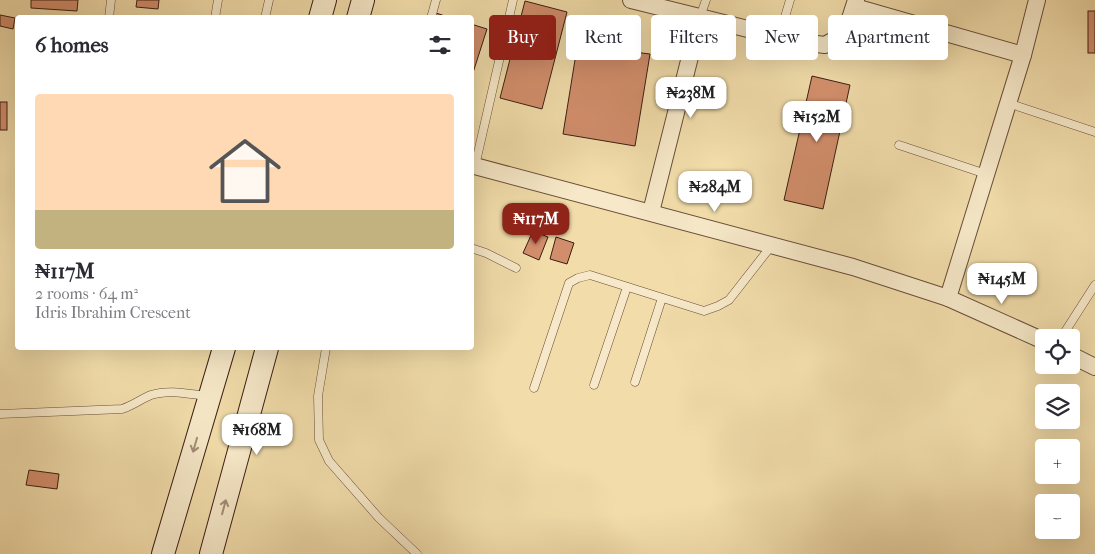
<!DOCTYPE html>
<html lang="en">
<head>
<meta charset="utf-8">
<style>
  :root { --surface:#fff; --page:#f7f7f7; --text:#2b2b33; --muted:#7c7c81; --line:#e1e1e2; --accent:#8f2418 }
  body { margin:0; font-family:"IM FELL French Canon",serif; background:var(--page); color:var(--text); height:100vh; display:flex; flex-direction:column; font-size:19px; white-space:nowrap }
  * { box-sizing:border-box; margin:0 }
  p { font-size:16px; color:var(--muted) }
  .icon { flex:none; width:28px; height:28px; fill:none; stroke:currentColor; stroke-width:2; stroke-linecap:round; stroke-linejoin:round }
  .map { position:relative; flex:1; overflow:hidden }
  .details { position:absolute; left:15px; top:15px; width:459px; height:335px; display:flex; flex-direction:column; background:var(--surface); border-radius:5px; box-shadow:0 5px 20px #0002 }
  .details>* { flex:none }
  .hud { position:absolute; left:489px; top:15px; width:475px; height:45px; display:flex; gap:10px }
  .controls { position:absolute; left:1035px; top:329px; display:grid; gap:10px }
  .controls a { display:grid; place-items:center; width:45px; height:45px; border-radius:5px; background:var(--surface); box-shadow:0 5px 20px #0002; font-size:25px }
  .price { position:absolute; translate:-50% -42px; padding:0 11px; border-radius:10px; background:#fff; color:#222; font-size:16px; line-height:32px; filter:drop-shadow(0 1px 2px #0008) }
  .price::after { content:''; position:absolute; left:50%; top:30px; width:15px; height:11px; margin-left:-8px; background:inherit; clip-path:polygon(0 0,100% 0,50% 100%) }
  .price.active { background:var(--accent); color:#fff }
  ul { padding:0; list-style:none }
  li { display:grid; align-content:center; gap:10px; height:265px; padding:0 20px }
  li+li { border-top:1px solid var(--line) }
  li span { display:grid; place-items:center; height:155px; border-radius:5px; color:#555 }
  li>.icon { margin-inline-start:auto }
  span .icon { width:90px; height:90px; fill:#fffc; stroke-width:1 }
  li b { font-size:21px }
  h2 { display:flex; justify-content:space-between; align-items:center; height:60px; padding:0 20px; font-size:21px }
  .tag { padding:0 18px; border-radius:5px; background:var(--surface); box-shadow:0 5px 20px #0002; font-size:18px; line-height:45px }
  .tag.active { background:var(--accent); color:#fff }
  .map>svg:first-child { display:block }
</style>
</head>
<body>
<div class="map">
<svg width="1095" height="554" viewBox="0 0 1095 554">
  <rect width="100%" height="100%" fill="#f1dcaa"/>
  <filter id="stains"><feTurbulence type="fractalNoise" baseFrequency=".004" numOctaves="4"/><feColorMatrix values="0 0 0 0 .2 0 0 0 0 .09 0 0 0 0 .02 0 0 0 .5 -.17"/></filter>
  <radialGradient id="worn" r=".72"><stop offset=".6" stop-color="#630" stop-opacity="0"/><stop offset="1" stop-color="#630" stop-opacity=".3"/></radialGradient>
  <!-- building -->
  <g fill="#d28e6c" stroke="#3b1e13">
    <polygon points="31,0 78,0 77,11 31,8"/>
    <polygon points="137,0 159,0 158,9 136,7"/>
    <polygon points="525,1 567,12 542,109 500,98"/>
    <rect x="1088" y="11" width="7" height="42"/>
    <polygon points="436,13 451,18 434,18"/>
    <polygon points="0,15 15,18 13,29 0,26"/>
    <polygon points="471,24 487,29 471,79"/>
    <polygon points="580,29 636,38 634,52 650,54 635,146 563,134"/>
    <polygon points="812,76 850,85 823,209 784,200"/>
    <rect x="0" y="102" width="7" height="28"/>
    <polygon points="533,231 548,237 539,260 523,253"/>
    <polygon points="556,237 574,243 567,264 550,259"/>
    <polygon points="29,470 59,474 57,489 26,485"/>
  </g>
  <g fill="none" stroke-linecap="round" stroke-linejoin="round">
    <!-- lane casing -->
    <g stroke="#684e39" stroke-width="9">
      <g id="lane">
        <polyline points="700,17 706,0"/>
        <polyline points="109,18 111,0"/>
        <polyline points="215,18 218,0"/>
        <polyline points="265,18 269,0"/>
        <polyline points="431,18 436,0"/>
        <polyline points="779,37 790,0"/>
        <polyline points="1008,103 1095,132"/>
        <polyline points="899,145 986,174"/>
        <polyline points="475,166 513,0"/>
        <polyline points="471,248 486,253 516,268"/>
        <polyline points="1061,338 1095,285"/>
        <polyline points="326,348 318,396 319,440 329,461 379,518 417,554"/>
        <polyline points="635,382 662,298"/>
        <polyline points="594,385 627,287"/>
        <polyline points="534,388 569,283 578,278 590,275 704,311 718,306 729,300 772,245"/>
        <path d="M0,414L122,409C134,405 141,399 151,395C169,389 189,394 207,396"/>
      </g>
    </g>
    <!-- street casing -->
    <g stroke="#684e39" stroke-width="18">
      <g id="street">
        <polyline points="631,0 800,42 825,45 845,34 856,0"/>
        <polyline points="855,7 1023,55"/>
        <polyline points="471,165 853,267 948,298 1044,341"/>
        <polyline points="651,212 700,17"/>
        <polyline points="948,298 1023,55 1037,0"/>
        <polyline points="1071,355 1095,367"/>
      </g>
    </g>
    <!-- secondary casing -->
    <g stroke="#3b1e13" stroke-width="24">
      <g id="secondary">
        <polyline points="320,18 325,0"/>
        <polyline points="358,18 363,0"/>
        <polyline points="163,554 224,348"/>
        <polyline points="211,554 267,348"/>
      </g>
    </g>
    <!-- lane -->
    <use href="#lane" stroke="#f6e8c8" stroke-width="8"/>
    <!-- street -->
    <use href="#street" stroke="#f6e8c8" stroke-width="16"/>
    <!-- secondary -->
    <use href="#secondary" stroke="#f6e8c8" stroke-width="22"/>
  </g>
  <!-- one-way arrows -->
  <defs><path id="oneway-shaft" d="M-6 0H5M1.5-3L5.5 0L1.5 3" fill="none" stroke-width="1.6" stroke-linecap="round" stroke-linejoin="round" transform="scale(1.25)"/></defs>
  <g stroke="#a28d77">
    <use href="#oneway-shaft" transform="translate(195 445) rotate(106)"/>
    <use href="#oneway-shaft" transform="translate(224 507) rotate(-75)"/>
  </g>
  <rect width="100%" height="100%" filter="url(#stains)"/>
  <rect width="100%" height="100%" fill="url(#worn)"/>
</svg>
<div class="controls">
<a><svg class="icon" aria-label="locate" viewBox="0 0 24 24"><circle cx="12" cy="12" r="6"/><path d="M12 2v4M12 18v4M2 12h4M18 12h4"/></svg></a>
<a><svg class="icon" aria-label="layers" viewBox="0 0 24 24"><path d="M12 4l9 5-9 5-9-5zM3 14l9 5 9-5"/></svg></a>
<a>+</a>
<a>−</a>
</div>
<b class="price" style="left:691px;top:119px">₦238M</b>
<b class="price" style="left:817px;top:143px">₦152M</b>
<b class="price" style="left:715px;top:213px">₦284M</b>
<b class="price active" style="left:536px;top:245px">₦117M</b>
<b class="price" style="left:1002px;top:305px">₦145M</b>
<b class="price" style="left:257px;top:456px">₦168M</b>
<div class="hud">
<a class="tag active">Buy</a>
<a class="tag">Rent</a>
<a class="tag">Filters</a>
<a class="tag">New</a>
<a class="tag">Apartment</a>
</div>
<section class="details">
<h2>6 homes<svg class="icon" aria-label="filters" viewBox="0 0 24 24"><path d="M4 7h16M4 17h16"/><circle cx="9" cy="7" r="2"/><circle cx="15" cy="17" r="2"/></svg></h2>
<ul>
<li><span style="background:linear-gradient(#ffd9b3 75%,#c2b280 0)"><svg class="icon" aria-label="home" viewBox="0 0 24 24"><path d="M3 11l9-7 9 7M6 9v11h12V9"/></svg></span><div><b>₦117M</b><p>2 rooms · 64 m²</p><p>Idris Ibrahim Crescent</p></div></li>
</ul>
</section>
</div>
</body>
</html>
